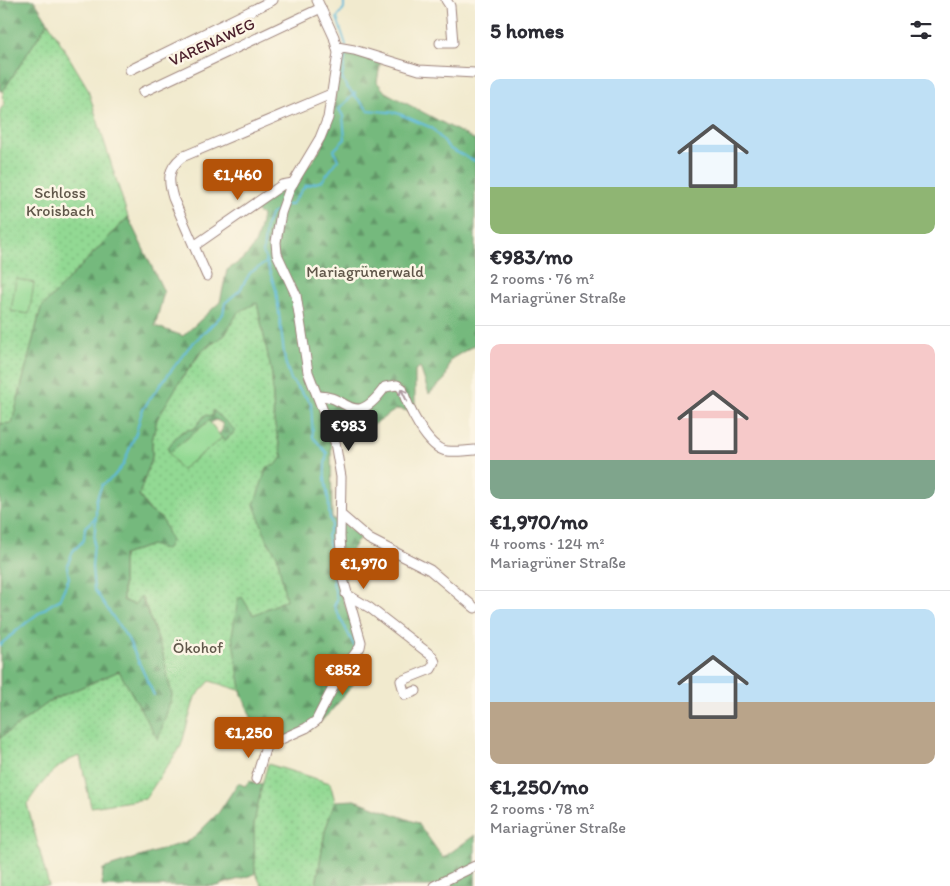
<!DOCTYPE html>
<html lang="en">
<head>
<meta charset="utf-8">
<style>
  :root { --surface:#fff; --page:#f2f2f3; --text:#2b2b33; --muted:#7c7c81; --line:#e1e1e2; --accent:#b45309 }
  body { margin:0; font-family:Itim,sans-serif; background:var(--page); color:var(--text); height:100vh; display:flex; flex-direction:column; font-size:19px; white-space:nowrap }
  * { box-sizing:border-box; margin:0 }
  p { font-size:16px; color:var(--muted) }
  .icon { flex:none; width:28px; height:28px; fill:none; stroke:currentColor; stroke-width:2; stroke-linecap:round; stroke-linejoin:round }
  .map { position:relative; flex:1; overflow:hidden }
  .side { display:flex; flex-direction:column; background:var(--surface); width:475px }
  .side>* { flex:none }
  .price { position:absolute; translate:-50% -42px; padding:0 11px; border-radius:5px; background:var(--accent); color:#fff; font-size:16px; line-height:32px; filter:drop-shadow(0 1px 2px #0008) }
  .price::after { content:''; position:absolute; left:50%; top:30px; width:15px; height:11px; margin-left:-8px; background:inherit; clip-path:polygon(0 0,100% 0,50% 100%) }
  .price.current { background:#222; color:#fff }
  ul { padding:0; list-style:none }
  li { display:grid; align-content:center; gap:10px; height:265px; padding:0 15px }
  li+li { border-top:1px solid var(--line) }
  li span { display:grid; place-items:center; height:155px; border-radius:10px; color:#555 }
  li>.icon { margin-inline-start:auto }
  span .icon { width:90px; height:90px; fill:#fffc; stroke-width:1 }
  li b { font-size:21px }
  h2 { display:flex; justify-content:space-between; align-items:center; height:60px; padding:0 15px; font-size:21px }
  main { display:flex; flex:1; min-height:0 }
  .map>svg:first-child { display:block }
</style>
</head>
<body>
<main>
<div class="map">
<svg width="475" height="886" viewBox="0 0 475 886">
  <defs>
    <pattern id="grass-dots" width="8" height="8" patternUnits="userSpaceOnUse" patternTransform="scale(1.25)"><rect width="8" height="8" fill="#92d993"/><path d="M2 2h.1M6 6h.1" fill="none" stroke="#7fba7f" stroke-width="1.8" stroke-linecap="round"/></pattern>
    <pattern id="forest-firs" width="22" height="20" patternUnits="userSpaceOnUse" patternTransform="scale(1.25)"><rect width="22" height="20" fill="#75b97d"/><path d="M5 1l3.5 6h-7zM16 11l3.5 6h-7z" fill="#629667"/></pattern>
  </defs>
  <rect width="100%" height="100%" fill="#fcf5e5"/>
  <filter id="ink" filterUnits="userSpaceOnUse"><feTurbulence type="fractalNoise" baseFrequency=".02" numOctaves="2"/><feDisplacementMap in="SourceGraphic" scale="10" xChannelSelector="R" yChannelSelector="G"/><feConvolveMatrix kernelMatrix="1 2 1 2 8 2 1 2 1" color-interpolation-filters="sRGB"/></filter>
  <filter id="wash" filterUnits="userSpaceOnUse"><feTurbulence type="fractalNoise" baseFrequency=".0096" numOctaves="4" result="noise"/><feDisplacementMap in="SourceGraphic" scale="20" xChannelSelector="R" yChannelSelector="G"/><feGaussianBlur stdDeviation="1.12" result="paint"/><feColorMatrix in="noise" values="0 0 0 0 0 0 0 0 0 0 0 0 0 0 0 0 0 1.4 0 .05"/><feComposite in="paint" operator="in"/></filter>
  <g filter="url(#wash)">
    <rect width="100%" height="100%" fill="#f1eace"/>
    <!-- grass -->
    <g fill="url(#grass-dots)" stroke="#6e7c5f" fill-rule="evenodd">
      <polygon points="48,22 87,87 128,217 41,308 12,423 0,424 0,110 4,105 3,91"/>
      <path d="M257,302L272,375L274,421L282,457L276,466L268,542L277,555L287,600L253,615L242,598L239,669L242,691L210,681L195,697L181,746L145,799L91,807L80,756C56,763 40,785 27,804L49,886H0V738L52,700L119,671L158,739L172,696L162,650L142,597L134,606L123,600V555L151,545L162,519L149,510L139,495L152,457V441L157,419L171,394L202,351L225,335L238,312ZM205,415L213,417L236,431L224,441L222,438L182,469L169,453L168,448C176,436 180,430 194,429Z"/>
      <path d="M268,764L330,783L335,801L325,831L316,886H262C242,854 258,798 268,764Z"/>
    </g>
    <!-- forest -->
    <g fill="url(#forest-firs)" stroke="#606c54">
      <polygon points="0,0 34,0 48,22 3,91 0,91"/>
      <path d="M341,50L381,60L377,82L385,92L475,140V345L451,359L445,379L429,394L420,367L415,370V412L397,409L362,432L331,437L332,519L339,520L360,537L346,558L347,575L340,591L368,667C349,686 328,723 303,733C291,738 278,740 266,744L252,729L251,717L242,695L232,636L238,599L242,597L253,615L286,600L277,555L268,542L254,505L267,467L276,465L282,457L274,421L272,375L257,303L238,312L225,335L202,350L182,378L157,419L152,441V457L139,495L149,510L162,519L171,541L166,550L151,545L123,555V600L134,605L141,596L162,650L172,696L158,740L119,671L52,700L0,738V424L12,423L41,308L128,217L164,292L155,326L183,336L220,302L227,270C254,253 257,245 262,215L257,212L256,205C272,194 289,183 304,170C337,140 334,91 341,50Z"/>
      <path d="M213,410L236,431L224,441L219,435L223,428L222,423L216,420L210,423L209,421L169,453L168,448C176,436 180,430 194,429L205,415L213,416Z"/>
      <polygon points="249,781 262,784 254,824 255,874 217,886 102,886 103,869 191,840 219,812 238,783 245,786"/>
      <polygon points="355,800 418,823 443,858 475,835 475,886 316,886 325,831 335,801"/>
    </g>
    <!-- pitch -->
    <g fill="#92d993" stroke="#6e7c5f">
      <polygon points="16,279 34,283 29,314 11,311"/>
      <polygon points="209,421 222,438 181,470 169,453"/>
    </g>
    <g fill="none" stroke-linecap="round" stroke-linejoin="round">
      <!-- stream -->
      <g stroke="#5dbadb" stroke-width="2">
        <polyline points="344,0 344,8 337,18 346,45"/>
        <polyline points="346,52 342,78 346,86 368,110 397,113 432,128 450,149 475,161"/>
        <polyline points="287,205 291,205 305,186 322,181 338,160 334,150 345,139 343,116 339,109 355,93"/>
        <path d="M279,210L270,215L266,226L263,252L276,290L285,361L291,380L311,403L313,437L327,453C323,470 325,481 328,497C330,508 327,512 332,525L327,536L333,558V582L337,600L334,606L355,647"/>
        <polyline points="96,517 92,567 94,589 128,639 154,695"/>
        <path d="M0,645C15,632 42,608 59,600L69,578L67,566L73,551L84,540L85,527L96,517V500L102,485L113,477L123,465L136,433L142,411L149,400L189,347L223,314L225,303L240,290L250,273L267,262"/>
      </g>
    </g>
  </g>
  <g filter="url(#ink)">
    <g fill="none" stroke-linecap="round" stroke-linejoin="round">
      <!-- minor casing -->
      <g stroke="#9e847c" stroke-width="11">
        <g id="minor">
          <polyline points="440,43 453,43 450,6 446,0"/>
          <polyline points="337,47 354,50 419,70 475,73"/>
          <polyline points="130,70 273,0"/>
          <polyline points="143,92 321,8"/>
          <polyline points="194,246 282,185 293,183"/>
          <path d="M207,276L173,198C168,181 167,169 182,157L331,94"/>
          <path d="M318,396C349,395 353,431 385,387L397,385L402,388C407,405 427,449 447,451C456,452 466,451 475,450"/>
          <polyline points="341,515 369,539 430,570 475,608"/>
          <polyline points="346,594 370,608 432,656 435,662 431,669 401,681 405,695 416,691"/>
          <polyline points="256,779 266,746 306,728 316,721 340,674 360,647 361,642 343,579 340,537 341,477 335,442 308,372 296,295 277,254 276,242 281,213 290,188 320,138 328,118 338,53 334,37 317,0"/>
          <polyline points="434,886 475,866"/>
        </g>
      </g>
      <!-- minor -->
      <use href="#minor" stroke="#fff" stroke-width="9"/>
    </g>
    <!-- one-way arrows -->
    <defs><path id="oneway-shaft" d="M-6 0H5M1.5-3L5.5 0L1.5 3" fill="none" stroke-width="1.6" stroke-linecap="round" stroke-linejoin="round" transform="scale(1.25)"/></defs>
    <use stroke="#ae9aa0" href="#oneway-shaft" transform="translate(404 395) rotate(-115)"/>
  </g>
  <g text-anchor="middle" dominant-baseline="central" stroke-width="5" stroke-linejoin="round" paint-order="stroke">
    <!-- street labels -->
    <g font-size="16" fill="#4a1f2b" stroke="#fcf5e5">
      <text transform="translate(212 42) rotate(-25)">VARENAWEG</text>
    </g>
    <!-- park labels -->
    <g font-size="16" fill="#60574a" stroke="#fcf5e5">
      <text x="60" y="192">Schloss<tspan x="60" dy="18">Kroisbach</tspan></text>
      <text x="365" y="271">Mariagrünerwald</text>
      <text x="198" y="647">Ökohof</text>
    </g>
  </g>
</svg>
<b class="price" style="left:238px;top:201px">€1,460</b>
<b class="price current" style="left:349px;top:452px">€983</b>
<b class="price" style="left:364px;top:590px">€1,970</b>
<b class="price" style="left:343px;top:696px">€852</b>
<b class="price" style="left:249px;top:759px">€1,250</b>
</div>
<section class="side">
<h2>5 homes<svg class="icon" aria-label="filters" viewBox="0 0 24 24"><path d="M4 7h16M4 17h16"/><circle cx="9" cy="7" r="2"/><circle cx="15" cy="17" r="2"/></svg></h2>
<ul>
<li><span style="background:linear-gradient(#bfe0f5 70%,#8fb573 0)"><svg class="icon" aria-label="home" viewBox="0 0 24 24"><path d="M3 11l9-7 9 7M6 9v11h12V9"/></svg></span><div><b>€983/mo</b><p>2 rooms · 76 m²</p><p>Mariagrüner Straße</p></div></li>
<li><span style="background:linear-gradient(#f6c9c9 75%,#7fa58c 0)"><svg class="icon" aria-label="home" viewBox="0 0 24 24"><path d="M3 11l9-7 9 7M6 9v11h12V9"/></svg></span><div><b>€1,970/mo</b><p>4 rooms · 124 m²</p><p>Mariagrüner Straße</p></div></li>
<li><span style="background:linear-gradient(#bfe0f5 60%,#b9a48a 0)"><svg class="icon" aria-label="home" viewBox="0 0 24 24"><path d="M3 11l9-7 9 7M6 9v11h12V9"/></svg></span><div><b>€1,250/mo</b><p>2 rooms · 78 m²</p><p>Mariagrüner Straße</p></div></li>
</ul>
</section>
</main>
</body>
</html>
